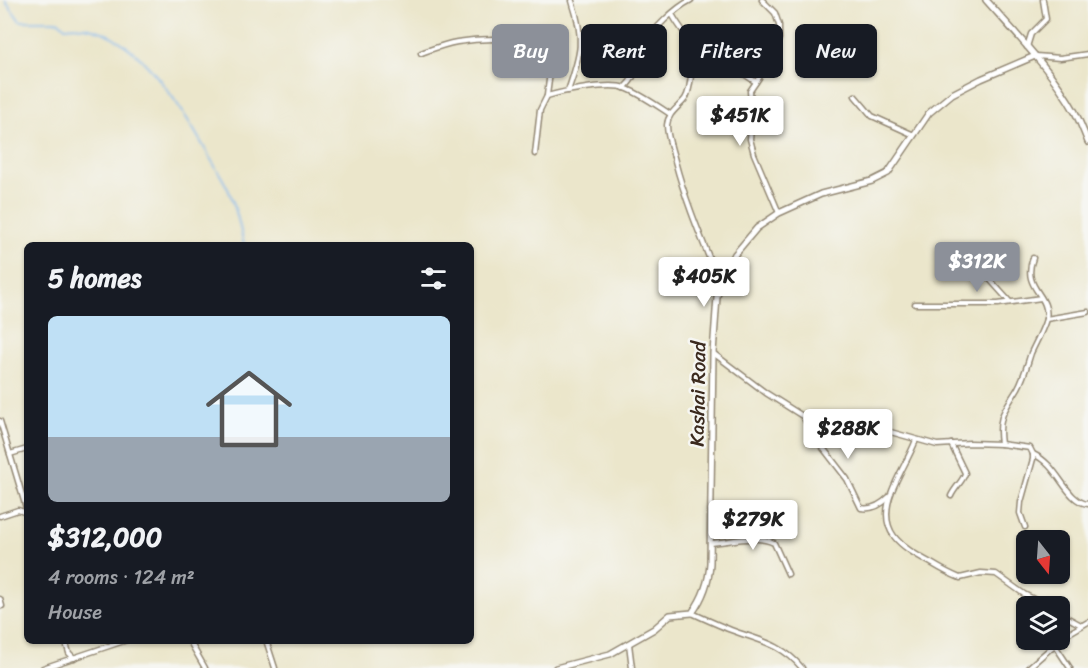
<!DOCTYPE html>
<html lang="en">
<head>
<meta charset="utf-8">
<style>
  :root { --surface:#171b24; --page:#242831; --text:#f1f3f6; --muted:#9ea1a6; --line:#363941; --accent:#8c9099 }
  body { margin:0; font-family:Sriracha,sans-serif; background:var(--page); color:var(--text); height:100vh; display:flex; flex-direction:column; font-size:22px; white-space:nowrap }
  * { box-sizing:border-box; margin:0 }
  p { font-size:20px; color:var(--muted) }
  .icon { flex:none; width:33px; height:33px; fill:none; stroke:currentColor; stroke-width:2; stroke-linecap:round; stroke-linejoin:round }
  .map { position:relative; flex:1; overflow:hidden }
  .side { position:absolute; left:24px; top:242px; width:450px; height:402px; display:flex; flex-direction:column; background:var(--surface); border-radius:9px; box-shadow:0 2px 4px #0004 }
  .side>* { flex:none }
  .guide { position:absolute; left:492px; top:24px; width:506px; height:54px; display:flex; gap:12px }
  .needle { width:39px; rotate:163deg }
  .fabs { position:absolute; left:1016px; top:530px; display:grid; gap:12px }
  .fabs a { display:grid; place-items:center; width:54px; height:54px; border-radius:9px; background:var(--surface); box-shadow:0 2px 4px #0004; font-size:30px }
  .price { position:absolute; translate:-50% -51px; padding:0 14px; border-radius:6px; background:#fff; color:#222; font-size:20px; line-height:39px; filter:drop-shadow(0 2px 3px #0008) }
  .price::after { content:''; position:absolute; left:50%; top:36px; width:18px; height:14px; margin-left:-9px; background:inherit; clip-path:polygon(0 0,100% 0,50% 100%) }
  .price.active { background:var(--accent); color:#fff }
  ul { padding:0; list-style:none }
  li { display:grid; align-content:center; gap:12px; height:318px; padding:0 24px }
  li+li { border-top:2px solid var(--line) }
  li span { display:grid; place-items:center; height:186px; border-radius:9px; color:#555 }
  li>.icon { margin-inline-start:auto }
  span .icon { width:108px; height:108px; fill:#fffc; stroke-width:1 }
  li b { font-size:26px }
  h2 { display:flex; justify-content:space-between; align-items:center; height:72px; padding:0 24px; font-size:26px }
  .tag { padding:0 21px; border-radius:9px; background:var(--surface); box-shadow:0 2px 4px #0004; font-size:21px; line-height:54px }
  .tag.active { background:var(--accent); color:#fff }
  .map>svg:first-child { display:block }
</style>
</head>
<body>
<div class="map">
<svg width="1088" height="668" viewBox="0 0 1088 668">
  <rect width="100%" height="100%" fill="#f6f6f2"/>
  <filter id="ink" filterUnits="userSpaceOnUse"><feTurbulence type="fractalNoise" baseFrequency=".0167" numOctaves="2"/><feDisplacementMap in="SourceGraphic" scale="12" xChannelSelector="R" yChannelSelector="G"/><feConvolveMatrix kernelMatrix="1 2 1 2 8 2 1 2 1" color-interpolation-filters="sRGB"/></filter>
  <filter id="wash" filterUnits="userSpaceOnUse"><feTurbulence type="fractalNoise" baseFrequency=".008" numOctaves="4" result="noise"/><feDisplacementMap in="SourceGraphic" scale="24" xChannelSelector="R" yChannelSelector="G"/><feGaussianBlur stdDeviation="1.35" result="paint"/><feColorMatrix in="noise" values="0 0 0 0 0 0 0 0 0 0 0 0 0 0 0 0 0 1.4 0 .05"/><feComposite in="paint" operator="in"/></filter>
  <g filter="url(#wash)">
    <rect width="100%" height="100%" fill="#ebe6cb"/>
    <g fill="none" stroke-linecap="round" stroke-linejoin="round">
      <!-- stream -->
      <path stroke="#83b9f2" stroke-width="1.5" d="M5,0L20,21H59L65,27C130,17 181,107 209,156C216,169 226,182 231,196C237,211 240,229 244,244"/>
    </g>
  </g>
  <g filter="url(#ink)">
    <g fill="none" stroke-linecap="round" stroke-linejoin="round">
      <!-- minor casing -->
      <g stroke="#938874" stroke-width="7">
        <g id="minor">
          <polyline points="762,0 775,13 779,25 779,39 773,57 750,91 752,116 750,139 754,154 779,213"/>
          <path d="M672,14C677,24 684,31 689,41C695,51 691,90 685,99C678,108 668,113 667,125C667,137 672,149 675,161C686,203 703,242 719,282"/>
          <polyline points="713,34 741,72 756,82"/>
          <polyline points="1027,47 1031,34 1046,19 1043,0"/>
          <path d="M421,53C432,49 445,44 457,42C476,39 536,34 547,54C553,66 548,83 547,96"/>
          <polyline points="1036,56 1060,58 1088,54"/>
          <path d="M624,88C638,76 637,61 644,46C652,30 675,8 691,0"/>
          <path d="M568,91C581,53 585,40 572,1"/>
          <polyline points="855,96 872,116 914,135"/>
          <path d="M535,154L540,110L547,96C564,91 610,82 625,88C641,94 656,105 670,114"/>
          <polyline points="975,263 1010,302"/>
          <polyline points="915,304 998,304 1041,298"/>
          <polyline points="1046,319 1088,312"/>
          <polyline points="713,353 766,393 804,417 828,418 862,424 937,445 970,443 1001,444 1030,448 1033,454 1033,459 1021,502 1020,513 1025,527"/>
          <path d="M804,418L813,435L847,479L861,508C872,510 881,505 889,497"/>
          <polyline points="0,421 27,511"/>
          <path d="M916,440C909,458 899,473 892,491C876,532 900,546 931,563C941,569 950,574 960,578L981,573L996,574L1024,594L1047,606"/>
          <path d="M951,444L965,473C964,480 955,487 951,496"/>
          <path d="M1001,444C997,416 1005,410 1018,388C1024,377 1027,365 1031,353C1036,342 1043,330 1046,319C1051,294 1021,289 1033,258"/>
          <polyline points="10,454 27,449"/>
          <path d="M1033,454C1059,465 1066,502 1088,504"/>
          <polyline points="0,516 18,510 27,513"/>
          <path d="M710,543C729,542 756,534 774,543L788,574"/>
          <polyline points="0,599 2,606"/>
          <path d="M692,613C705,619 718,625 731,630C760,641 781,643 802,668"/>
          <polyline points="1059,613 1081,625"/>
          <polyline points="65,640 69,653 74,658"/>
          <polyline points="189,640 205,668"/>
          <polyline points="266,640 275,668"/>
          <polyline points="629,644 632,668"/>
          <polyline points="1054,644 1070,668"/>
          <polyline points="43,668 127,640"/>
          <polyline points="1028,668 1066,635 1088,622"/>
        </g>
      </g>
      <!-- tertiary casing -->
      <g stroke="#938874" stroke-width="8">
        <path id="tertiary" d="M556,668L610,654L654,629L670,615L692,613C703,598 709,582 710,563L713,353L717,297L720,283L735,254L757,228L779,213L821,194L872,181L888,173L929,113L952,94L981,79L1035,56"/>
      </g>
      <!-- secondary casing -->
      <g stroke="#938874" stroke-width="8">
        <path id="secondary" d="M986,0C1017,35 1052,71 1075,112C1080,122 1084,132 1088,142"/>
      </g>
      <!-- minor -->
      <use href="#minor" stroke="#fff" stroke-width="4"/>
      <!-- tertiary -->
      <use href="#tertiary" stroke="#fff" stroke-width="5"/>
      <!-- secondary -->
      <use href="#secondary" stroke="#fff" stroke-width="5"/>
    </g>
  </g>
  <g text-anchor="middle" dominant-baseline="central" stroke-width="5" stroke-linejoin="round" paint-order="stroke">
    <!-- street labels -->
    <g font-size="20" fill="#3b2a1e" stroke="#f6f6f2">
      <text transform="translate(698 394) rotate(-89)">Kashai Road</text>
    </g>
  </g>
</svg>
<div class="fabs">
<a><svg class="needle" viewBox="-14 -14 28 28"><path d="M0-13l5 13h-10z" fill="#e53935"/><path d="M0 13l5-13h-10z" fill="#9ea1a6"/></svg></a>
<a><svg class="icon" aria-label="layers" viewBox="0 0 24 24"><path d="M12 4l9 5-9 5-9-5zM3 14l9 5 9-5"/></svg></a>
</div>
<b class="price" style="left:740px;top:147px">$451K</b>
<b class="price active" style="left:977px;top:293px">$312K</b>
<b class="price" style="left:704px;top:308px">$405K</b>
<b class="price" style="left:848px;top:460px">$288K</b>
<b class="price" style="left:753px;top:551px">$279K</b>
<div class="guide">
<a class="tag active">Buy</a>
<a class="tag">Rent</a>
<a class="tag">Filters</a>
<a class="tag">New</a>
</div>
<section class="side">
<h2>5 homes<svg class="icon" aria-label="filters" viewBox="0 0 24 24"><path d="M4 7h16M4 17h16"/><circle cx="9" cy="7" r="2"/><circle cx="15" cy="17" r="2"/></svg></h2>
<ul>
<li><span style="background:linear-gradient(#bfe0f5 65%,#9aa5b1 0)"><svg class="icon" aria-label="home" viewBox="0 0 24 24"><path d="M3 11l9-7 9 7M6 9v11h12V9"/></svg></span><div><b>$312,000</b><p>4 rooms · 124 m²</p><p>House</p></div></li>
</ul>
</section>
</div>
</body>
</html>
